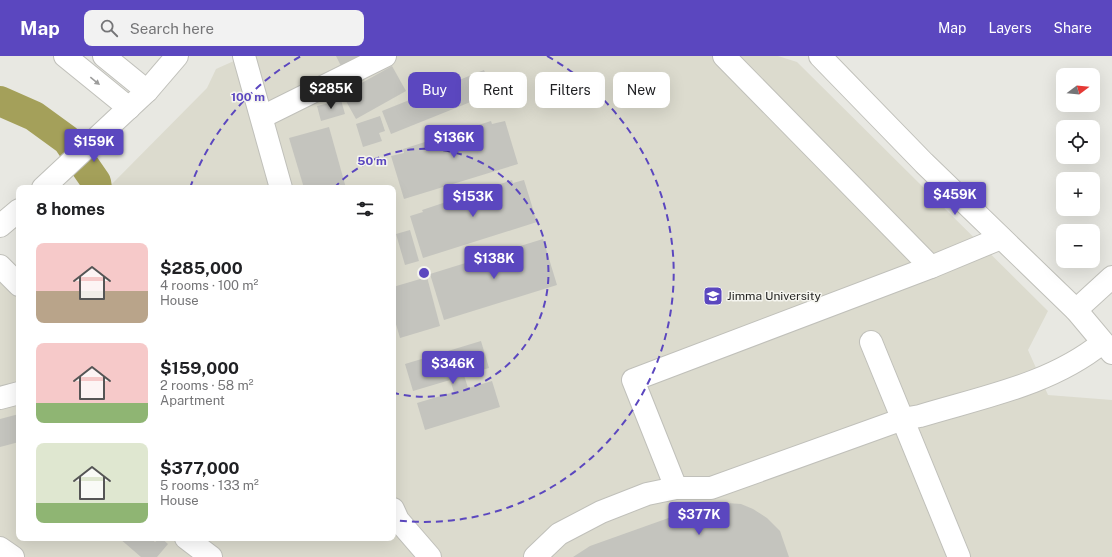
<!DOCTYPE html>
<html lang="en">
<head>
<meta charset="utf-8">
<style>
  :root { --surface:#fff; --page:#f2f2f2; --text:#202124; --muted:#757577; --accent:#5b47bf }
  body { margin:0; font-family:"Public Sans",sans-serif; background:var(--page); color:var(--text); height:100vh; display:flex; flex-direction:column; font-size:15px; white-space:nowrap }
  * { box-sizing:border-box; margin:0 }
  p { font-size:13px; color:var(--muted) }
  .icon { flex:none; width:22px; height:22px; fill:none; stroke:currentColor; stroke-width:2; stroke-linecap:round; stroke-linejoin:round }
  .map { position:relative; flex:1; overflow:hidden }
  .panel { position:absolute; left:16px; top:129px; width:380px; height:356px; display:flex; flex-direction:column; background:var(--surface); border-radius:8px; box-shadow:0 4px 16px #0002 }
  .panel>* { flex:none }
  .banner { position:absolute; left:408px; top:16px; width:380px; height:36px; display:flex; gap:8px }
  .needle { width:26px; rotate:74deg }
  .controls { position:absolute; left:1056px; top:12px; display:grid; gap:8px }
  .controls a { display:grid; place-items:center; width:44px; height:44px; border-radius:8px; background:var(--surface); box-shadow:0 4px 16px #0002; font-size:20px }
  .price { position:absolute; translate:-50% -34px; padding:0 9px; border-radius:4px; background:var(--accent); color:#fff; font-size:13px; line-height:26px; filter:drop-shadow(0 1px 2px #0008) }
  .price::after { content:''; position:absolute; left:50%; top:24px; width:12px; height:9px; margin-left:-6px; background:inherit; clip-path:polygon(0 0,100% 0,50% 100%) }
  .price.on { background:#222; color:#fff }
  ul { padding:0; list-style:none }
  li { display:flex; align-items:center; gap:12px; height:100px; padding:0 20px }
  li span { display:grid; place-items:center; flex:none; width:112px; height:80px; border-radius:8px; color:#555 }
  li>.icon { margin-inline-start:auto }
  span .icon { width:48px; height:48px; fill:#fffc; stroke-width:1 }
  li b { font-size:17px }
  h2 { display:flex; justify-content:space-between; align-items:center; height:48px; padding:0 20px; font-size:17px }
  .chip { padding:0 14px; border-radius:8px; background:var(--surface); box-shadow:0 4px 16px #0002; font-size:14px; line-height:36px }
  .chip.on { background:var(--accent); color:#fff }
  header { display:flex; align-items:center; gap:24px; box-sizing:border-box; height:56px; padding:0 20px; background:var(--accent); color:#fff }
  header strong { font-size:19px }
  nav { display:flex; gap:22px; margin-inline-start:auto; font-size:14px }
  .search { width:280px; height:36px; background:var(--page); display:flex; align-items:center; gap:10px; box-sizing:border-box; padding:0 14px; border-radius:8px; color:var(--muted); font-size:15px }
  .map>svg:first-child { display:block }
</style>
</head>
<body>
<header>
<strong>Map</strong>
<div class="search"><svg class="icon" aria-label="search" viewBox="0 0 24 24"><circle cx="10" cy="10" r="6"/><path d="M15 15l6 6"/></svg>Search here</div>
<nav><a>Map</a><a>Layers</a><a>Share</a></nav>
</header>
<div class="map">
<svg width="1112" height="501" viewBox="0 0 1112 501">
  <rect width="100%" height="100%" fill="#e8e8e2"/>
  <!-- built -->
  <polygon fill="#dcdbce" points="245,0 778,0 797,6 1048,255 1028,294 1048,339 1112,344 1112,501 0,501 0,224 19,209 19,482 393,482 393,132 108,132 207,32 216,13"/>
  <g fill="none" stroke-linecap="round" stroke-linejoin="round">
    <!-- river -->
    <polyline stroke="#a4a05a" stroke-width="30" points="0,45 34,60 67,84 96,126 97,132"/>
  </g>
  <!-- building -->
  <g fill="#c4c4be">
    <polygon points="336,0 361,0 341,10"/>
    <polygon points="392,10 406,35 356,63 342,38"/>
    <polygon points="484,14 493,37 391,78 382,55"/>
    <polygon points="341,44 345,58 321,65 317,50"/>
    <polygon points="380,60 385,75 379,77 382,85 363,91 356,68"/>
    <polygon points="491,65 492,68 505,65 518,108 404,143 391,100 404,97 403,93"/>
    <polygon points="329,71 346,132 304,132 289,82"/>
    <polygon points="512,124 513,127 524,124 537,166 423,202 410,160 423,156 422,154"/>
    <polygon points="410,174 419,205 405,209 396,178"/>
    <polygon points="543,183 557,229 444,264 430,218"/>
    <polygon points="427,221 440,270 400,282 393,258 393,231"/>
    <polygon points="481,285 489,312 464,319 468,332 492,325 500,351 425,374 417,347 454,336 450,324 413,335 405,308"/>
    <polygon points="19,358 19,386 0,391 0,363"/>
    <polygon points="727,447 741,448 753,453 767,462 780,475 789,501 573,501 590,490 705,449"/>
    <polygon points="119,482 150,482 155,486 161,482 168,488 157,501 141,501"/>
  </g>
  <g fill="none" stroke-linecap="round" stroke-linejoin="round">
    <!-- minor casing -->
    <g stroke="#c0c0ba" stroke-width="24">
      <g id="minor">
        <polyline points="65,0 129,52"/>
        <polyline points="104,0 147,35"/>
        <polyline points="244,0 281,132"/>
        <polyline points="724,0 931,211"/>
        <polyline points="820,0 924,107 1076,254 1112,297"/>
        <polyline points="262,61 385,0"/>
        <polyline points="43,132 147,35 177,0"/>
        <polyline points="0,170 19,154"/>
        <polyline points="0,210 19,229"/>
        <polyline points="1076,254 1112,221"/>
        <polyline points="871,286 959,501"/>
        <polyline points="0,342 19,337"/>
        <polyline points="676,432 633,324 931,211 1001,182"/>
        <polyline points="393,453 398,464 430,501"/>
        <polyline points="186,482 211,501"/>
        <polyline points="0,492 13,501"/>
        <path d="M535,501L559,478L601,456L647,438L676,432H711L903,363L920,360C982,341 1050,329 1102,287"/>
      </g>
    </g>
    <!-- minor -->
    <use href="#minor" stroke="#fff" stroke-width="22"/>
  </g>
  <!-- one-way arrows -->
  <defs><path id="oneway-solid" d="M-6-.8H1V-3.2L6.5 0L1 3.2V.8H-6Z"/></defs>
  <use fill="#9d9d9c" href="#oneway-solid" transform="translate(95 25) rotate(39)"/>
  <!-- distance rings -->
  <g fill="none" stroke="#5b47bf" stroke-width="2" stroke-dasharray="7 5">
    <path d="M334 132A124 124 0 1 1 394 337"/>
    <path d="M190 132A249 249 0 0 1 301 0M547 0A249 249 0 0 1 394 464"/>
  </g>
  <!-- icons -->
  <defs>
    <g id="university-square" transform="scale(1)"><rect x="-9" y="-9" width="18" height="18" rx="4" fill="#5b47bf" stroke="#f5f5ef"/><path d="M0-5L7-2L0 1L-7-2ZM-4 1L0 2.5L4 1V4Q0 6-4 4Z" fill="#fff"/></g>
  </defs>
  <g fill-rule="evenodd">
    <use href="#university-square" x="713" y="240"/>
  </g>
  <g text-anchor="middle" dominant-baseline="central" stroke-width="3" stroke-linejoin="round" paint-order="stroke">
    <!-- poi labels -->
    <g font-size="12" fill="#252523" stroke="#f5f5ef" text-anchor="start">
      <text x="727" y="240">Jimma University</text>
    </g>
  </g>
  <circle cx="424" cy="217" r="6" fill="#5b47bf" stroke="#f5f5ef" stroke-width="2"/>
  <g font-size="12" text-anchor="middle" font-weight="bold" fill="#5b47bf" stroke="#f5f5ef" stroke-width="3" stroke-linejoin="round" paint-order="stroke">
    <text x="248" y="45">100 m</text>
    <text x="372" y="109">50 m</text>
  </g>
</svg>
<div class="controls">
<a><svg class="needle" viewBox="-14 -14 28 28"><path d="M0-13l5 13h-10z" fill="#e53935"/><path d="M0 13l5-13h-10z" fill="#757577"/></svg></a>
<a><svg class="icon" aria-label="locate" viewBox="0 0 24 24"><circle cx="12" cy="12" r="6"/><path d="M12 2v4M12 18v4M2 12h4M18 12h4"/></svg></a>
<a>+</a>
<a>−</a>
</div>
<b class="price on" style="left:331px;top:54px">$285K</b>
<b class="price" style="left:454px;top:103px">$136K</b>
<b class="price" style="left:94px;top:107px">$159K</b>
<b class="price" style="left:955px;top:160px">$459K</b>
<b class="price" style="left:473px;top:162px">$153K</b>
<b class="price" style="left:494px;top:224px">$138K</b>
<b class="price" style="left:453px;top:329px">$346K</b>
<b class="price" style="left:699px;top:480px">$377K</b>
<div class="banner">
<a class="chip on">Buy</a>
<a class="chip">Rent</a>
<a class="chip">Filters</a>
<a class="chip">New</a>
</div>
<section class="panel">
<h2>8 homes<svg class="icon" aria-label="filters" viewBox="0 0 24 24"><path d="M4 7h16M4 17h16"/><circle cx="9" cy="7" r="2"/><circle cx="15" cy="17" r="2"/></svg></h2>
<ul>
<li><span style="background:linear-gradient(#f6c9c9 60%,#b9a48a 0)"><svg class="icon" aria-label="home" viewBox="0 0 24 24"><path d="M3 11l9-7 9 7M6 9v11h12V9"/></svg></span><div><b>$285,000</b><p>4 rooms · 100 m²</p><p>House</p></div></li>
<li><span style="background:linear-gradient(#f6c9c9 75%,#8fb573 0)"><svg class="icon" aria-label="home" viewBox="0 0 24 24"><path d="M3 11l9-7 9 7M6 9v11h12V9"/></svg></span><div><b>$159,000</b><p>2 rooms · 58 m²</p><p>Apartment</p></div></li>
<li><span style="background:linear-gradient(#dfe7d0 75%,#8fb573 0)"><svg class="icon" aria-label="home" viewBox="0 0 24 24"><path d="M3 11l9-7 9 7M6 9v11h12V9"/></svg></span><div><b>$377,000</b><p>5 rooms · 133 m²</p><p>House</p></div></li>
</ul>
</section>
</div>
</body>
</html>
